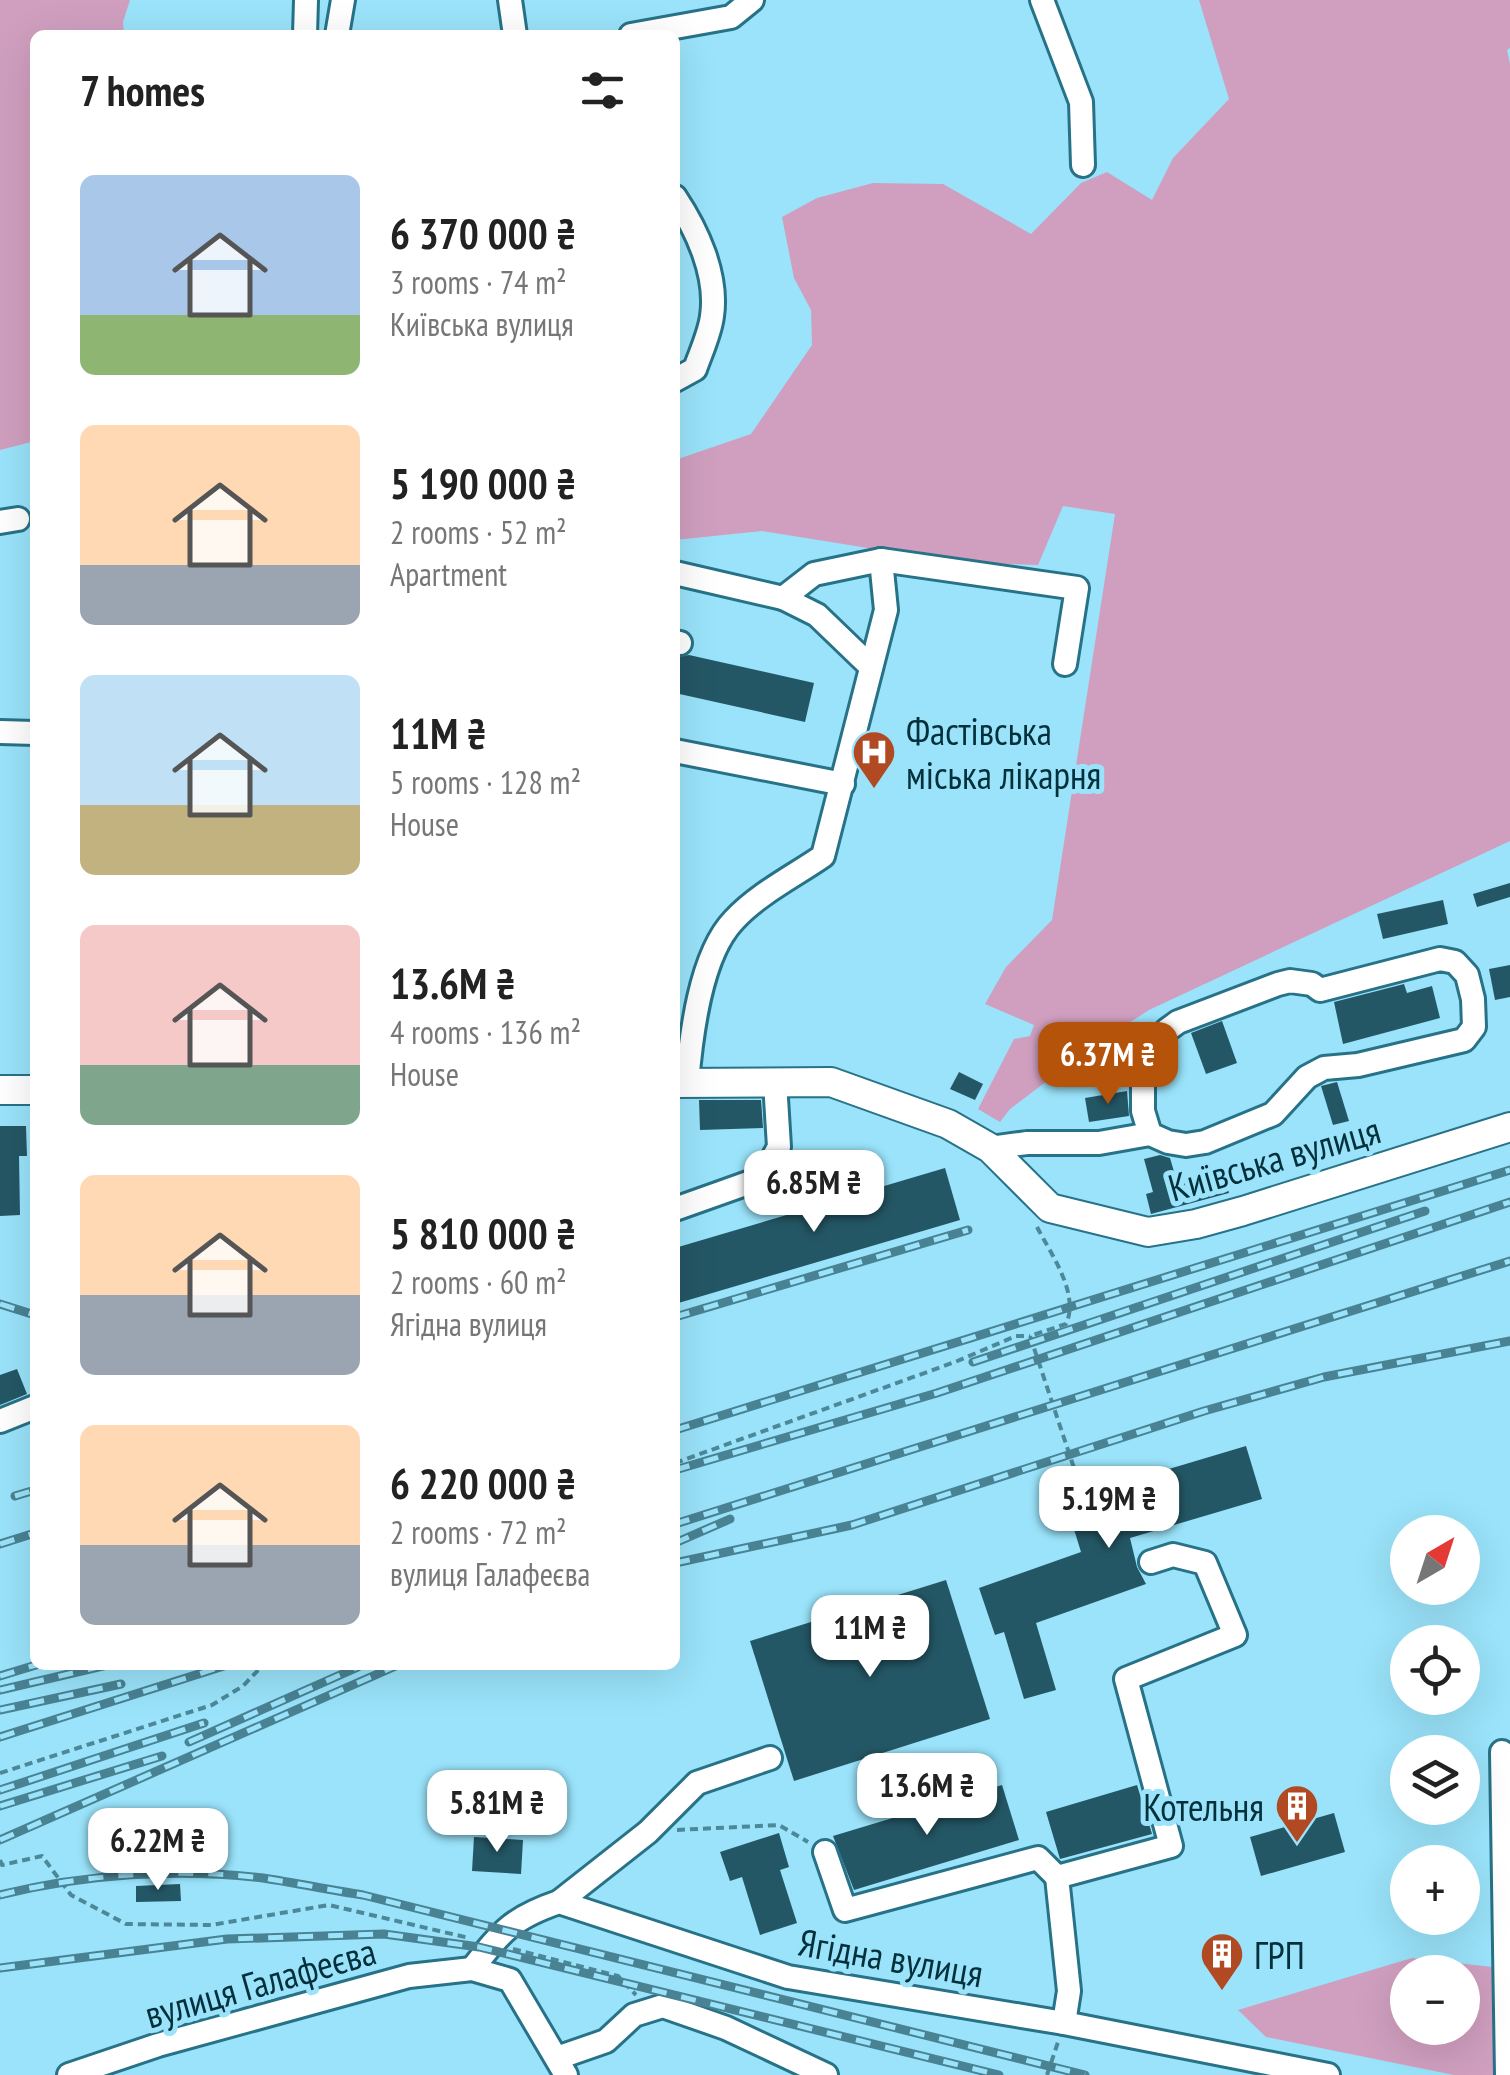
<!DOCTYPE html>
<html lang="en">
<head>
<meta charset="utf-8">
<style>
  :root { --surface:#fff; --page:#f2f2f2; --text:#222; --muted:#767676; --accent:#b45309 }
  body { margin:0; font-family:"PT Sans Narrow",sans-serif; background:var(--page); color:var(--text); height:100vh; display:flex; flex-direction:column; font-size:38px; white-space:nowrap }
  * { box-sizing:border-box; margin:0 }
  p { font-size:32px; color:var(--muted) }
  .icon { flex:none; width:55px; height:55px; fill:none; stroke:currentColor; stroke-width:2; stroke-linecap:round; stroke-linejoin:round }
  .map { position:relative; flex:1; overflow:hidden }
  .drawer { position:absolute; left:30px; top:30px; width:650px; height:1640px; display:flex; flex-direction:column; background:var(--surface); border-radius:15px; box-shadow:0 10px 40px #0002 }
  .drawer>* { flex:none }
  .needle { width:65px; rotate:39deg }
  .tools { position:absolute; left:1390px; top:1515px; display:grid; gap:20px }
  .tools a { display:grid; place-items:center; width:90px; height:90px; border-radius:50%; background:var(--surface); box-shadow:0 10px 40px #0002; font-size:50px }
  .price { position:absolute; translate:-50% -85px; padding:0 22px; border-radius:20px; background:#fff; color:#222; font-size:32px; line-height:65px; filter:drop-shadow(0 2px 5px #0008) }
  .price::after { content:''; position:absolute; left:50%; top:60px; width:30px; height:22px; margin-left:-15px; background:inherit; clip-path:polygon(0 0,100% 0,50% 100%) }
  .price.selected { background:var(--accent); color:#fff }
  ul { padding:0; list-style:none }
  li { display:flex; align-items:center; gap:30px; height:250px; padding:0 50px }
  li span { display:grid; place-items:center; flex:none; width:280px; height:200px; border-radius:15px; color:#555 }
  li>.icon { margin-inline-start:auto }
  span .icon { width:120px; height:120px; fill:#fffc; stroke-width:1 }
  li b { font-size:42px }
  h2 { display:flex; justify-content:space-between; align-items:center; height:120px; padding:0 50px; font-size:42px }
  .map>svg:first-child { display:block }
</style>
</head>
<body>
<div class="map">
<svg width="1510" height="2075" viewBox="0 0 1510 2075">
  <rect width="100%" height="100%" fill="#9ae3fa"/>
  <!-- green -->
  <g fill="#d09fbf" fill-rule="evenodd">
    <polygon points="0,0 130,0 123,22 124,35 35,35 35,441 0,450"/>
    <polygon points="1199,0 1510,0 1510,48 1507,50 1510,64 1510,841 1149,1010 1093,1046 1010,1109 1000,1122 978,1109 1014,1039 1030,1036 1034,1025 985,1004 1006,967 1052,920 1115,514 1063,506 1038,565 955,562 762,531 675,540 675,460 751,434 812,345 811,310 794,278 782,217 817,198 873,183 943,184 1031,234 1081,183 1107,172 1152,200 1173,158 1229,99"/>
    <path d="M1412,1958L1510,1969V2075H1454L1266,2037L1238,2010ZM1408,1972H1462V2028H1408Z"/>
  </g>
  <!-- building -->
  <g fill="#245765">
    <polygon points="689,655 814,683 805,722 675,693 675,657"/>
    <polygon points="1510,883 1510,897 1477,907 1473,894"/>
    <polygon points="1443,900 1448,924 1383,939 1377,914"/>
    <polygon points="1510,965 1510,997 1495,1000 1489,969"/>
    <polygon points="1404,984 1407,993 1432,986 1440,1018 1343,1044 1334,1002"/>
    <polygon points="1222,1021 1237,1063 1206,1074 1191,1033"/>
    <polygon points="959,1072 983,1084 975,1100 950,1089"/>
    <polygon points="1337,1082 1349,1121 1333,1125 1321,1086"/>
    <polygon points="1127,1091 1129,1116 1089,1122 1085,1098"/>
    <polygon points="699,1100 761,1100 763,1128 700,1130"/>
    <polygon points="0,1126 26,1126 27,1156 19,1156 20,1215 0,1216"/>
    <polygon points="1160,1155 1170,1158 1178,1185 1224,1173 1229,1193 1151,1214 1146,1194 1153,1192 1144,1159"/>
    <polygon points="945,1168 960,1220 675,1304 675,1248"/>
    <polygon points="17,1369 27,1394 0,1405 0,1375"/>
    <polygon points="1246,1446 1262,1499 1130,1538 1137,1567 1146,1584 1036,1623 1056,1690 1024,1699 1004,1632 995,1635 979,1588 1081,1552 1065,1500"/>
    <polygon points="946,1580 990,1719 794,1781 750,1641"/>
    <polygon points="1002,1785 1019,1840 854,1890 833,1836"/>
    <polygon points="1137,1785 1152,1834 1060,1859 1046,1812"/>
    <polygon points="1334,1813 1345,1852 1261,1876 1250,1837"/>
    <polygon points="779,1833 789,1867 780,1870 797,1923 760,1935 742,1877 730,1881 720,1852"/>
    <polygon points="474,1837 523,1840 521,1874 472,1871"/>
    <polygon points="180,1884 181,1901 136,1902 136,1886"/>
  </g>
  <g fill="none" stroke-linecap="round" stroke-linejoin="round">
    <!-- minor casing -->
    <g stroke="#277287" stroke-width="28">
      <g id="minor">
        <polyline points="510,0 515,35"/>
        <polyline points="1042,0 1081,102 1083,165"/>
        <polyline points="305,35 306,0"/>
        <polyline points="337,35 343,0"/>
        <polyline points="631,35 731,17 752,0"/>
        <path d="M675,197C697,230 718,275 712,316C710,333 701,352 695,369L675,380"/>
        <polyline points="0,522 18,519"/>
        <polyline points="675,573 783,598 814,574 881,560 1077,588 1065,664"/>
        <polyline points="783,598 817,615 871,667"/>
        <polyline points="675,642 680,643"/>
        <polyline points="0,732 35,733"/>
        <polyline points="675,751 843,784"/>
        <path d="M687,1083C691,1036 700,955 734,920C758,894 794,876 823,856L886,610L881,560"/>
        <polyline points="990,1148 1027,1143 1099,1143 1150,1134 1168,1142 1186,1145 1205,1142 1273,1114 1307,1077 1324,1068 1358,1065 1464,1040 1474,1027 1473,999 1467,975 1455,962 1440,959 1320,990 1312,984 1290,981 1278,984 1178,1022 1167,1030 1155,1045 1143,1074 1143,1111 1150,1134"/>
        <polyline points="675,1209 762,1178 779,1147 775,1082"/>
        <polyline points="0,1421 35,1407"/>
        <polyline points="1502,1752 1507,2075"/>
        <polyline points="825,1852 845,1910 1038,1858 1057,1877"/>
        <polyline points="559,1902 648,1832 697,1783 770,1758"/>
        <path d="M472,1969C502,1931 512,1918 559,1902L788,1977L1064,2023L1328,2075"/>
        <polyline points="1064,2023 1069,1991 1057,1877 1171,1846 1126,1679 1235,1635 1205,1563 1173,1555 1151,1562"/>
        <polyline points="557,2058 606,2041 634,2015 663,2006 726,2028 826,2075"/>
        <polyline points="69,2075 158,2045 409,1976 472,1969 510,1980 566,2075"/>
      </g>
    </g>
    <!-- major casing -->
    <g stroke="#277287" stroke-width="32">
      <g id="major">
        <polyline points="675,1083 831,1082 948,1124 990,1148 1050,1208 1148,1232 1196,1224 1243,1211 1510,1127"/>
        <polyline points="0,1090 35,1090"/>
      </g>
    </g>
    <!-- path -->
    <g stroke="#4d8899" stroke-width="4" stroke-dasharray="8 5" stroke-linecap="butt">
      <path d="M1037,1227C1051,1254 1080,1294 1066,1324L1030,1336L1078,1480"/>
      <polyline points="675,1463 955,1362 1016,1336 1030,1336"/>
      <polyline points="0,1773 212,1705 243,1686 263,1665"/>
      <polyline points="677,1830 779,1825 808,1842"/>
      <polyline points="0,1860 2,1865 42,1856 71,1895 126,1924 211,1925 329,1905 469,1938"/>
      <polyline points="513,1949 618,1976 636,1995"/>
      <polyline points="1047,2075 1058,2042"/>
    </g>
    <!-- minor -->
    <use href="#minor" stroke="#fff" stroke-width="22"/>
    <!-- major -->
    <use href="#major" stroke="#fff" stroke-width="28"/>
    <!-- rail casing -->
    <g stroke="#498293" stroke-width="9">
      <g id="rail">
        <polyline points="0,1304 35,1315"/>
        <polyline points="675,1317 968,1230"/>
        <polyline points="973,1362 1425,1211"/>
        <polyline points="675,1430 1510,1170"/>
        <polyline points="675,1470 937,1393 1510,1202"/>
        <polyline points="15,1496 35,1490"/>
        <polyline points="675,1524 1510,1261"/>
        <polyline points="675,1543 730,1519"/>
        <polyline points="0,1544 35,1533"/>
        <polyline points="675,1563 852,1525 1204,1411 1324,1377 1510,1341"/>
        <polyline points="0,1676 36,1665"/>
        <polyline points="0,1690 107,1665"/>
        <polyline points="0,1710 121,1684"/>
        <polyline points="0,1737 227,1665"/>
        <polyline points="189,1742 358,1667"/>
        <polyline points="0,1790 204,1723"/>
        <polyline points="0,1806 162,1756"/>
        <polyline points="0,1840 398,1665"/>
        <path d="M0,1895C83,1874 178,1868 263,1878C296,1883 330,1890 363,1895L1085,2075"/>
        <polyline points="0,1968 227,1939 384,1934 479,1947 999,2075"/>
      </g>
    </g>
    <!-- rail -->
    <use href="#rail" stroke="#9ae3fa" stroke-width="5" stroke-dasharray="15" stroke-linecap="butt"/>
  </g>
  <!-- icons -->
  <defs>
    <g id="hospital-pin" transform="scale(2.25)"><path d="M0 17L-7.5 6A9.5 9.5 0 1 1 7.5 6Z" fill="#b14a23" stroke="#9ae3fa"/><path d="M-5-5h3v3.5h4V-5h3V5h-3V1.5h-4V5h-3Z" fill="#fff"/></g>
    <g id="building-pin" transform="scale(2.25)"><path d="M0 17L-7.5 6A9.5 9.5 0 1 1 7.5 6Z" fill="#b14a23" stroke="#9ae3fa"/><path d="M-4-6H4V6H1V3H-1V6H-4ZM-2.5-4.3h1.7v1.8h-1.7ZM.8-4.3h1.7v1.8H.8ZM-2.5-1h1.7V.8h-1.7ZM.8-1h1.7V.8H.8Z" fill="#fff"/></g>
  </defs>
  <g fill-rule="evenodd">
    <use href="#hospital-pin" x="874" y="752"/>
    <use href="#building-pin" x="1297" y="1806"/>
    <use href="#building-pin" x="1222" y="1954"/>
  </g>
  <g text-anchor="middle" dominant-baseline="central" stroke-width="10" stroke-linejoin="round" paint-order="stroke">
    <!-- poi labels -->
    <g font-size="38" fill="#04303c" stroke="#9ae3fa" text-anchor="start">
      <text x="906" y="730">Фастівська<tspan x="906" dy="44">міська лікарня</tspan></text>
      <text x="1264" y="1806" text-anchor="end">Котельня</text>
      <text x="1254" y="1954">ГРП</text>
    </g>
    <!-- street labels -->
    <g font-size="38" fill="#04303c" stroke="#9ae3fa">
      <text transform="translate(1274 1158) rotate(-16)">Київська вулиця</text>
      <text transform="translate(891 1957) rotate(10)">Ягідна вулиця</text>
      <text transform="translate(260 1982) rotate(-16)">вулиця Галафеєва</text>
    </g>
  </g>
</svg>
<div class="tools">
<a><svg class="needle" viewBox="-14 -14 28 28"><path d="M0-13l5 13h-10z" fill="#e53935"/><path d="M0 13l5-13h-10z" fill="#767676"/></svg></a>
<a><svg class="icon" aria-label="locate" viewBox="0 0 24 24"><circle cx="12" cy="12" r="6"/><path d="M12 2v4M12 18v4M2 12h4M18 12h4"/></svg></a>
<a><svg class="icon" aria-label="layers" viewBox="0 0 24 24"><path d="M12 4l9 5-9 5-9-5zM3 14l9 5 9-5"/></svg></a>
<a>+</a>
<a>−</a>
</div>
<b class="price selected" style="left:1108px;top:1107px">6.37M ₴</b>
<b class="price" style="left:814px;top:1235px">6.85M ₴</b>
<b class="price" style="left:1109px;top:1551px">5.19M ₴</b>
<b class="price" style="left:870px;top:1680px">11M ₴</b>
<b class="price" style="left:927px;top:1838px">13.6M ₴</b>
<b class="price" style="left:497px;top:1855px">5.81M ₴</b>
<b class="price" style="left:158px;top:1893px">6.22M ₴</b>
<section class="drawer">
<h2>7 homes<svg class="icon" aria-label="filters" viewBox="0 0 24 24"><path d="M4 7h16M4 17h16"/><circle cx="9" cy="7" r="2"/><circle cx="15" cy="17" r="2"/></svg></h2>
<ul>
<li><span style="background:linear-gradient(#a9c7e8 70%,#8fb573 0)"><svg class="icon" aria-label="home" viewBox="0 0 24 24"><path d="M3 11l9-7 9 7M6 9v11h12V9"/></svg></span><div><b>6 370 000 ₴</b><p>3 rooms · 74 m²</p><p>Київська вулиця</p></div></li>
<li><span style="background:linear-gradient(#ffd9b3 70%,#9aa5b1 0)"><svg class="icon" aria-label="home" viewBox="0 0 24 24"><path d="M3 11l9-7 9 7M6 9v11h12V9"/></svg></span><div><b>5 190 000 ₴</b><p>2 rooms · 52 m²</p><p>Apartment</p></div></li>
<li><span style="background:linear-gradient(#bfe0f5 65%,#c2b280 0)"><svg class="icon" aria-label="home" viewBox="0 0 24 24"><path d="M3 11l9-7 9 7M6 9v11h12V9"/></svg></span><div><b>11M ₴</b><p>5 rooms · 128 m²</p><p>House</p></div></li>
<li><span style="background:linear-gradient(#f6c9c9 70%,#7fa58c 0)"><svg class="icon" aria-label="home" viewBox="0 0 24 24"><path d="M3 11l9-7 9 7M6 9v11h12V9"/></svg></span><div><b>13.6M ₴</b><p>4 rooms · 136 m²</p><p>House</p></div></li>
<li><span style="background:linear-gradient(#ffd9b3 60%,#9aa5b1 0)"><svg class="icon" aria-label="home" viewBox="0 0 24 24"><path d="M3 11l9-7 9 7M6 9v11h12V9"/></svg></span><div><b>5 810 000 ₴</b><p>2 rooms · 60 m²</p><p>Ягідна вулиця</p></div></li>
<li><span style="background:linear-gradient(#ffd9b3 60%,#9aa5b1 0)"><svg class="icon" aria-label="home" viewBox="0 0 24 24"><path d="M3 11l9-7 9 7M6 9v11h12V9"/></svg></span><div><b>6 220 000 ₴</b><p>2 rooms · 72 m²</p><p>вулиця Галафеєва</p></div></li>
</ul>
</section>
</div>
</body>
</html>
